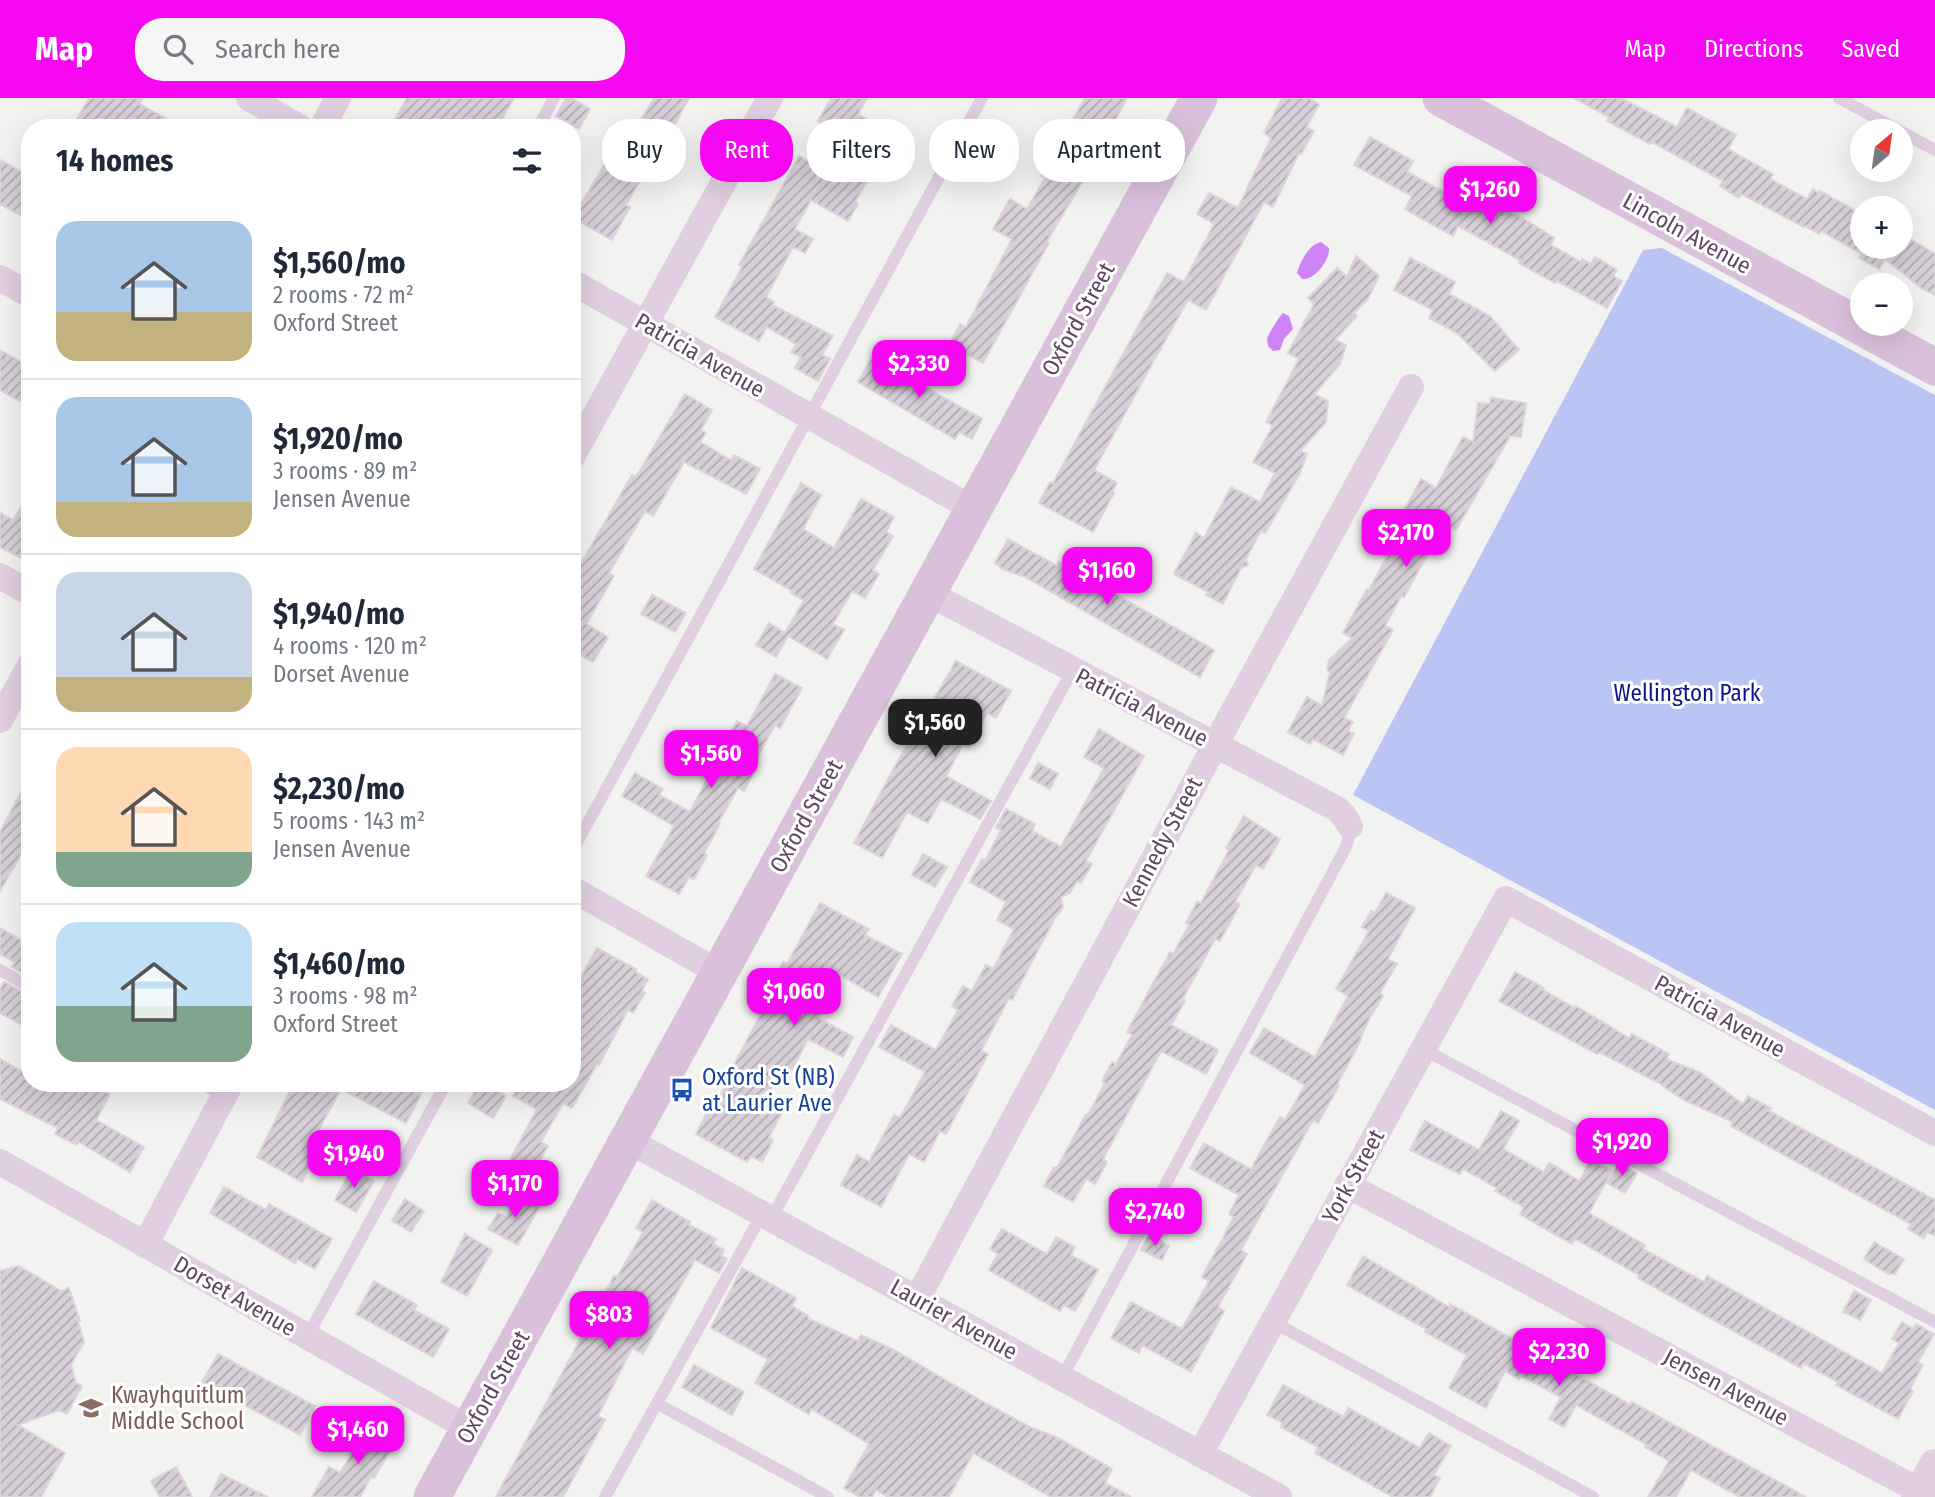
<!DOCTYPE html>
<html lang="en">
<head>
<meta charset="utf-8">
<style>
  :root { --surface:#fff; --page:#f6f6f7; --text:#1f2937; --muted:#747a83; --line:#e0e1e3; --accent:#f608f2 }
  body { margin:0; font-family:"Fira Sans Condensed",sans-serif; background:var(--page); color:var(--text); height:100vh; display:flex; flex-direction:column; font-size:26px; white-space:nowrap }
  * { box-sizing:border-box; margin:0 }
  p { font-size:23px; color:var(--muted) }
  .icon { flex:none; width:38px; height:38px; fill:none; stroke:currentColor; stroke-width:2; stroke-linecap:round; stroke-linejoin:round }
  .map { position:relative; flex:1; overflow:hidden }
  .details { position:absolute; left:21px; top:21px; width:560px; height:973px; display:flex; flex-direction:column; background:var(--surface); border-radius:28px; box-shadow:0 7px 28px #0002 }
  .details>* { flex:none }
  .top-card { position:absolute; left:602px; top:21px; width:665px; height:63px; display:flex; gap:14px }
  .needle { width:46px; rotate:29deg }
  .controls { position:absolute; left:1850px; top:21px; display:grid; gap:14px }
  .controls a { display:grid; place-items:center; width:63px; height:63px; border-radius:50%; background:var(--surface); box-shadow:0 7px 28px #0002; font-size:35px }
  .price { position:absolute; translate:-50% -60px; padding:0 16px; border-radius:14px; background:var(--accent); color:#fff; font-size:23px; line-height:46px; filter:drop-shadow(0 2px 4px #0008) }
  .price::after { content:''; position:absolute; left:50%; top:42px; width:21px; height:16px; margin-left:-10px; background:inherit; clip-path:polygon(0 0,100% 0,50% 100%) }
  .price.selected { background:#222; color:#fff }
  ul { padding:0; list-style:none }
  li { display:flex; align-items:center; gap:21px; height:175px; padding:0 35px }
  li+li { border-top:2px solid var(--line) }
  li span { display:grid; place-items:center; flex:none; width:196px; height:140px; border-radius:21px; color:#555 }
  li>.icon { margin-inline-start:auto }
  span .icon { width:84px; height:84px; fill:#fffc; stroke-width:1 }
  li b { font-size:30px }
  h2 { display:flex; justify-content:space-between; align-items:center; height:84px; padding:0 35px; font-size:30px }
  .pill { padding:0 24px; border-radius:28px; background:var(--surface); box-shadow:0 7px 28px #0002; font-size:24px; line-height:63px }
  .pill.selected { background:var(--accent); color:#fff }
  header { display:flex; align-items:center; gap:42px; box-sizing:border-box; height:98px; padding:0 35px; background:var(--accent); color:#fff }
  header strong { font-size:33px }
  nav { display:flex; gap:38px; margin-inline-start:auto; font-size:24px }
  .search { width:490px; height:63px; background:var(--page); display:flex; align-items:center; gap:18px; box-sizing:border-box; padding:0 24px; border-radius:28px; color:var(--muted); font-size:26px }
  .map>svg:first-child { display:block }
</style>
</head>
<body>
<header>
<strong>Map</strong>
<div class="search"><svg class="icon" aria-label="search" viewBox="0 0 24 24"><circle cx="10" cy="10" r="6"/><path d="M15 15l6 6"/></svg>Search here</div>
<nav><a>Map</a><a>Directions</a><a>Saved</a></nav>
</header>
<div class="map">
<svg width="1935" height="1399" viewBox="0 0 1935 1399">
  <defs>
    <pattern id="building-hatch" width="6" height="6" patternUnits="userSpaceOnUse" patternTransform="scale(1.75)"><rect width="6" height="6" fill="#d8cfd8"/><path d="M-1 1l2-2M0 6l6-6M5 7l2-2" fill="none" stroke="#b2aab3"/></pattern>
  </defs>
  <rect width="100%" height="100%" fill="#f2f3f0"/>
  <!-- green -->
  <polygon fill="#bbc5f4" points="1662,150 1935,297 1935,1012 1353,697 1643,152"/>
  <!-- water -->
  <g fill="#cf84f5">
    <path d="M1321,144L1329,150C1330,162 1315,182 1302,181L1297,175C1300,164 1309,146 1321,144Z"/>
    <path d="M1283,215L1289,218L1293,231L1284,241L1280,252L1273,253L1268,248L1267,241C1268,237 1280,217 1283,215Z"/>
  </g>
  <!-- building -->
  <g fill="url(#building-hatch)" stroke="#dcd4db" stroke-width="2">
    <polygon points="89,0 143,0 139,6 183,30 72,30"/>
    <polygon points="407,0 514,0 497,30 390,30"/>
    <polygon points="566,0 571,0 590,11 579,31 556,18"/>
    <polygon points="654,0 689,0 649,74 646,72 626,107 630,109 612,142 573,120 614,50 622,55"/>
    <polygon points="831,0 867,0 858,16 893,36 880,59 883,60 874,76 872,75 855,104 858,106 848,123 811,102 795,131 813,141 805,155 793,149 766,199 774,204 772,207 833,238 822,257 830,261 818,283 795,270 801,259 791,254 796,246 767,229 759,243 715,219 742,169 739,167 799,58 808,63 828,29 818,23"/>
    <polygon points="1085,0 1127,0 1106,39 1102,38 1084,71 1089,73 1047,143 1049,145 983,265 949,247 960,226 966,229 1012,141 993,131 1010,101 1027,111 1045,80 1041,78"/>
    <polygon points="1282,0 1309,0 1319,6 1306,30 1314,33 1301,56 1299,55 1273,109 1264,104 1206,212 1188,202 1151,268 1094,372 1117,385 1112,394 1114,395 1093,434 1039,405 1050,384 1053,385 1167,175 1184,184 1214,126 1197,116 1209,95 1238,110 1271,40 1264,35"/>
    <polygon points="1574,0 1621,0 1677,29 1687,10 1736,37 1728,51 1773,76 1770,81 1807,101 1813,91 1819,95 1820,93 1862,116 1862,156 1866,149 1903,149 1908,140 1935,156 1935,197 1921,190 1885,161 1879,171 1859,160 1862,156 1821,133 1819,136 1805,128 1804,129 1741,96 1739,100 1720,88 1723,83 1652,44 1650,46 1607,23 1609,19"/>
    <polygon points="1370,39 1413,63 1407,74 1446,95 1452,85 1501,112 1502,110 1526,122 1554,140 1551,147 1581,164 1582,161 1591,166 1595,159 1617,172 1613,178 1622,183 1607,210 1557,183 1555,185 1519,165 1520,162 1458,128 1453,138 1405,111 1412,98 1354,67"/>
    <polygon points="0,62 30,78 30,122 0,106"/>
    <polygon points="1356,158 1379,178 1368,201 1354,215 1357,218 1335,242 1346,247 1340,266 1314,296 1328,303 1326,324 1300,353 1307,356 1299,377 1265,435 1261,433 1246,461 1248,467 1241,470 1223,506 1206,497 1208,494 1174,476 1196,435 1204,440 1231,389 1260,404 1275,375 1253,364 1273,328 1266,324 1299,261 1288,255 1314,206 1308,200 1337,170 1347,179"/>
    <polygon points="1410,160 1455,184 1449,196 1490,218 1519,252 1495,273 1457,235 1429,220 1433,212 1394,192"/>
    <polygon points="0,252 30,269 30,309 0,292"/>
    <polygon points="872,259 982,321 972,341 959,334 955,341 858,284"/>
    <polygon points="685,296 712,312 701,332 706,335 700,344 731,362 734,357 760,371 746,396 684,364 653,418 645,413 609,475 614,478 586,526 608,539 593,564 572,553 572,481 632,377 636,379"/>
    <polygon points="1491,300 1526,305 1521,339 1510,338 1456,432 1451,429 1437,454 1431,450 1404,499 1401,498 1385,528 1393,532 1344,620 1353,624 1348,633 1354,636 1343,657 1313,641 1310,646 1288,634 1307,599 1322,608 1330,574 1327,572 1329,562 1352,540 1343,535 1367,491 1369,492 1387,459 1381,456 1421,381 1436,390 1463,339 1473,344 1478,305 1490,306"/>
    <polygon points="801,385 821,397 803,431 834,450 861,401 894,419 886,434 893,438 873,472 879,476 865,500 852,493 833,526 844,532 827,561 788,538 776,559 756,547 769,525 785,535 804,502 791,495 792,493 754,471"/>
    <polygon points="30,394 30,453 23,461 0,449 0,415 13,422"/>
    <polygon points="1008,441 1057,468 1059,464 1104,487 1103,489 1214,552 1200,579 1025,479 1003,471 995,465"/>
    <polygon points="652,497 686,515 675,534 641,516"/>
    <polygon points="956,563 1011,593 996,620 987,615 968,649 963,646 946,678 991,703 980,721 941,701 928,725 907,714 882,760 854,745 895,668"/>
    <polygon points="775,576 802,590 780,630 775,627 753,667 757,669 744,693 738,690 718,725 720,726 704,755 707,757 694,781 689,779 679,796 646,778 674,728 622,698 635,675 663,691 659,697 690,714 737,623 747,628"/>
    <polygon points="1099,631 1144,658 1086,763 1092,766 1081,785 1077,783 1070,795 1061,799 1063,810 1056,818 1012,902 1009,900 981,953 988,956 946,1036 940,1033 924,1064 909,1056 881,1109 841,1087 857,1057 869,1064 894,1017 900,1020 925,974 879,949 891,927 936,952 958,912 952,908 963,888 972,893 986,867 993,871 1014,831 997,822 1006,804 970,784 982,761 985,763 1001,732 996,730 1006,711 1035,726 1032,733 1061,749 1104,670 1084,659"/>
    <polygon points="1038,665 1058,676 1050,691 1030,680"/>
    <polygon points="30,677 30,741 0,793 0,734"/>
    <polygon points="1244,718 1280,741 1263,771 1256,767 1235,804 1240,806 1220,843 1215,841 1182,902 1185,903 1171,927 1218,952 1206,976 1161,953 1103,1061 1107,1064 1095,1086 1086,1081 1073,1104 1044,1088 1054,1069 1057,1070 1086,1016 1088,1017 1105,985 1102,983 1112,964 1116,966 1132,937 1127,934 1170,854 1173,856 1189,827 1186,825 1197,804 1201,805 1229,752 1226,750"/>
    <polygon points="923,756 947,769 935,789 912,777"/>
    <polygon points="1386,795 1415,810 1388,861 1397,866 1380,895 1383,898 1369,921 1360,941 1361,942 1337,987 1339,988 1318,1025 1313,1022 1241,1152 1247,1156 1218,1209 1224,1213 1191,1274 1142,1247 1139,1255 1111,1240 1131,1204 1182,1231 1209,1183 1202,1179 1234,1119 1229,1116 1239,1097 1190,1070 1204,1045 1251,1071 1280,1019 1285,1022 1305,987 1250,955 1264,930 1315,959 1348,898 1336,891 1369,833 1362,829 1371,813 1375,815"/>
    <polygon points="820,805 869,831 865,837 902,856 878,899 841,878 838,884 836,883 818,920 853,939 843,959 808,941 787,981 759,997 784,1011 769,1039 773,1042 762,1064 751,1058 747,1064 696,1036 710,1008 714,1010 731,977 729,976 774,891 770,889 783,864 787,866"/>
    <polygon points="0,830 25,844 30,836 30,879 12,869 15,864 0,856"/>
    <polygon points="597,850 636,871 635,874 648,881 642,893 645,895 633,915 628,912 599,967 597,966 572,1010 563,1005 541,1044 548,1048 538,1067 543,1069 535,1084 506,1069 537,1011 513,998 520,985 572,985 572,895"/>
    <polygon points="1515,874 1544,890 1543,892 1575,910 1576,908 1629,940 1632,936 1669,956 1666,961 1699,974 1743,1006 1748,998 1771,1010 1769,1013 1935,1102 1935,1138 1927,1134 1924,1140 1908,1131 1911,1126 1731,1028 1733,1024 1683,1002 1659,985 1599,954 1597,956 1499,903"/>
    <polygon points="4,884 30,898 30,931 0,915 0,891"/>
    <polygon points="0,961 30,978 30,985 89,985 110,996 96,1022 144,1049 130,1074 79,1044 77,1047 55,1036 58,1030 0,1001"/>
    <polygon points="294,985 427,985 406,1025 341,991 316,1037 323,1041 302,1084 257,1059"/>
    <polygon points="479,985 484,985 506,998 493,1020 468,1005"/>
    <polygon points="1501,1013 1519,1023 1503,1051 1544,1074 1549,1065 1580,1083 1591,1061 1612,1073 1589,1115 1645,1147 1643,1151 1704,1184 1707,1178 1882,1275 1899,1245 1892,1241 1902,1224 1913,1231 1916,1226 1934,1236 1918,1264 1923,1267 1910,1291 1913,1293 1898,1321 1836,1287 1838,1284 1803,1265 1801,1270 1748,1241 1638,1180 1639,1177 1575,1141 1572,1146 1543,1130 1520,1116 1524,1109 1495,1093 1497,1090 1463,1071 1460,1076 1410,1052 1425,1023 1479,1052"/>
    <polygon points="1619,1065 1637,1075 1625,1095 1607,1085"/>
    <polygon points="352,1070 374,1083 356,1114 335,1102"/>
    <polygon points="224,1089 266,1112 269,1106 332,1141 315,1171 297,1161 295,1165 210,1115"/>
    <polygon points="519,1096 540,1108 518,1147 488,1131 498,1115 506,1119"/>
    <polygon points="405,1101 424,1113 411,1134 392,1123"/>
    <polygon points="652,1102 690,1124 689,1127 716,1141 713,1146 724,1152 721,1158 727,1161 719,1175 695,1162 643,1256 632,1250 598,1318 605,1322 563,1399 496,1399 614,1178 617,1179 623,1169 643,1134 636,1130"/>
    <polygon points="1002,1131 1047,1156 1056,1139 1075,1149 1071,1157 1098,1172 1075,1213 1063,1207 1060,1213 989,1172 998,1156 990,1151"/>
    <polygon points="465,1136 492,1152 467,1198 441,1184"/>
    <polygon points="1148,1137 1169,1148 1162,1162 1141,1152"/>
    <polygon points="1874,1144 1904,1161 1895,1176 1888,1176 1864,1161"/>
    <polygon points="1363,1158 1449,1209 1450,1206 1631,1307 1632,1304 1806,1399 1740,1399 1691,1372 1676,1399 1648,1399 1669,1363 1645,1349 1647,1347 1576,1307 1564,1329 1549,1321 1561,1299 1521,1278 1519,1281 1505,1273 1486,1310 1449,1290 1467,1257 1425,1234 1426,1231 1347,1187"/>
    <polygon points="19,1168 61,1193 69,1190 80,1223 78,1224 84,1244 71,1267 76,1285 82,1288 67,1316 59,1312 18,1327 65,1355 41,1399 0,1399 0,1173"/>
    <polygon points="742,1170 796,1200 792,1208 808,1218 809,1221 858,1243 861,1237 892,1251 987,1306 1030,1329 1058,1340 1112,1371 1105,1385 1131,1399 1051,1399 973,1355 949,1399 888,1399 876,1392 872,1399 860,1399 844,1390 869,1346 811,1311 809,1316 755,1285 768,1261 711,1230"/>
    <polygon points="374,1183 417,1207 414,1212 449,1231 433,1259 356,1216"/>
    <polygon points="1854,1193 1871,1202 1860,1222 1843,1214"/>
    <polygon points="218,1256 315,1308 300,1337 202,1284"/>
    <polygon points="694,1267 744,1294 732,1317 682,1289"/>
    <polygon points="1283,1287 1344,1319 1348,1310 1420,1350 1429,1335 1451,1348 1434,1377 1440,1380 1430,1399 1393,1399 1315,1355 1318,1349 1281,1329 1283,1325 1267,1317"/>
    <polygon points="370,1325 397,1341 374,1380 371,1379 360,1399 312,1399 329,1369 340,1375"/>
    <polygon points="176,1369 192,1399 160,1399 151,1383"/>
    <polygon points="221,1376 268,1399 210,1399"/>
  </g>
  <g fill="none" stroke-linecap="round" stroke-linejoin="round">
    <!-- service -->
    <g stroke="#e0cee1" stroke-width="12">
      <polyline points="1839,0 1900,33"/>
      <polyline points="538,30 554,0"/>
      <polyline points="1900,33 1935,52"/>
      <polyline points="572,754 982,0"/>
      <polyline points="0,872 30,889"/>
      <polyline points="1423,951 1935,1224"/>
      <polyline points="201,985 224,998"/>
      <polyline points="771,1121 1072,573"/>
      <polyline points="1273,1224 1593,1399"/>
      <polyline points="307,1239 446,985"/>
      <polyline points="1062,1280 1346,749 1350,736 1350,728"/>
      <polyline points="658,1306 828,1399"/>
      <polyline points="605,1399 762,1116"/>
    </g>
    <!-- minor -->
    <g stroke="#e0cee1" stroke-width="26">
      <polyline points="249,0 301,30"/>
      <polyline points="322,30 338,0"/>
      <polyline points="0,180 30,197"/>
      <polyline points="572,184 975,412"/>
      <polyline points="572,359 770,0"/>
      <polyline points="0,478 30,495"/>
      <polyline points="928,495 1337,711 1344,718 1350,728"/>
      <polyline points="0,622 30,567"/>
      <polyline points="572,791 720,875"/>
      <polyline points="629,1043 1279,1399"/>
      <polyline points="0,1064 470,1331"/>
      <polyline points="1347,1087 1920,1393"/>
      <polyline points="145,1147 231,985"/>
      <polyline points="917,1201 1215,647 1411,289"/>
      <polyline points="1200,1356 1506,801 1935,1035"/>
    </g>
    <!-- tertiary -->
    <polyline stroke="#e0cee1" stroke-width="32" points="1917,1399 1935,1367"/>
    <!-- secondary -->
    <g stroke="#dac1db" stroke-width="37">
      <polyline points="1441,0 1935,269"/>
      <polyline points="432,1399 1199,0"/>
    </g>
  </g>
  <!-- icons -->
  <defs>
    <g id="bus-bare" transform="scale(1.89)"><path d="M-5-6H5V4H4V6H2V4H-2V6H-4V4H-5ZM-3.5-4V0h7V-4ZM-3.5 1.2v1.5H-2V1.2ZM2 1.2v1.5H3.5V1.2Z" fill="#1a4fb4" stroke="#fff" stroke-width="2.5" paint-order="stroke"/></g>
    <g id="school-bare" transform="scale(1.89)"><path d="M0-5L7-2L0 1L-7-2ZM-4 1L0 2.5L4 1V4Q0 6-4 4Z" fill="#8d6e63" stroke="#fff" stroke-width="2.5" paint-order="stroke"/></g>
  </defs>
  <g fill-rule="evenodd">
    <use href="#bus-bare" x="682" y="992"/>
    <use href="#school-bare" x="91" y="1310"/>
  </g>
  <g text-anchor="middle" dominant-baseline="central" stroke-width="6" stroke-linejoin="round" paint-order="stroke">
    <!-- street labels -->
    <g font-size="23" fill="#5e4660" stroke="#fff">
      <text transform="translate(1687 135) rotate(29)">Lincoln Avenue</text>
      <text transform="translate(1078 221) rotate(-61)">Oxford Street</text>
      <text transform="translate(700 257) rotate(30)">Patricia Avenue</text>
      <text transform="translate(1142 609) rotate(27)">Patricia Avenue</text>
      <text transform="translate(806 718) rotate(-61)">Oxford Street</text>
      <text transform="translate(1162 744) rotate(-62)">Kennedy Street</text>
      <text transform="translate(1720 918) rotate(29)">Patricia Avenue</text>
      <text transform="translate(1353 1078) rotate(-61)">York Street</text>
      <text transform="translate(235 1198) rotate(30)">Dorset Avenue</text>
      <text transform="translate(954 1221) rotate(29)">Laurier Avenue</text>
      <text transform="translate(493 1289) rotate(-61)">Oxford Street</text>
      <text transform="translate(1726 1289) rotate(28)">Jensen Avenue</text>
    </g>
    <!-- park labels -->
    <g font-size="23" fill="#0e148a" stroke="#fff">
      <text x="1687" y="595">Wellington Park</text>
    </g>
    <!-- transit labels -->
    <g font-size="23" fill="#164399" stroke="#fff" text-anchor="start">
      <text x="702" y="979">Oxford St (NB)<tspan x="702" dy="26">at Laurier Ave</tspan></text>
    </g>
    <!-- education labels -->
    <g font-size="23" fill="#785e54" stroke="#fff" text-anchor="start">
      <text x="111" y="1297">Kwayhquitlum<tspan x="111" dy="26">Middle School</tspan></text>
    </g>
  </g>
</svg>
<div class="controls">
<a><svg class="needle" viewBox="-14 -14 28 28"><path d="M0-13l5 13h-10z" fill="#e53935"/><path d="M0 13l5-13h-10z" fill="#747a83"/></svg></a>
<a>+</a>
<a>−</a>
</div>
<b class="price" style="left:1490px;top:128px">$1,260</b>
<b class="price" style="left:919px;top:302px">$2,330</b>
<b class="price" style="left:1406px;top:471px">$2,170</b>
<b class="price" style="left:1107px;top:509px">$1,160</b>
<b class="price selected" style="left:935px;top:661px">$1,560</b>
<b class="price" style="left:711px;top:692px">$1,560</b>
<b class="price" style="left:794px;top:930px">$1,060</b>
<b class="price" style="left:1622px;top:1080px">$1,920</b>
<b class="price" style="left:354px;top:1092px">$1,940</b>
<b class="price" style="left:515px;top:1122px">$1,170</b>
<b class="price" style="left:1155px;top:1150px">$2,740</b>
<b class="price" style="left:609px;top:1253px">$803</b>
<b class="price" style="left:1559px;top:1290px">$2,230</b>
<b class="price" style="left:358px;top:1368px">$1,460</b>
<div class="top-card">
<a class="pill">Buy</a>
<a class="pill selected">Rent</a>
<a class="pill">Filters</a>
<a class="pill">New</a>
<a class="pill">Apartment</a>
</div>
<section class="details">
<h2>14 homes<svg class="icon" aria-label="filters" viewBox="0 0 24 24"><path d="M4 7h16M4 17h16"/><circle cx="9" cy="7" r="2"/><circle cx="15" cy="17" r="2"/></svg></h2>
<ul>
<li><span style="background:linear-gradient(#a9c7e8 65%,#c2b280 0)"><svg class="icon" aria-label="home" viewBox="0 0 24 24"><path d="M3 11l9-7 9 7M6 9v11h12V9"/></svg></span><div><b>$1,560/mo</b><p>2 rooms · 72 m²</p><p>Oxford Street</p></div></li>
<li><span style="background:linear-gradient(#a9c7e8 75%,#c2b280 0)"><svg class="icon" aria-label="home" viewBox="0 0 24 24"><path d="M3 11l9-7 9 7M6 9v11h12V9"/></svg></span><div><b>$1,920/mo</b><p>3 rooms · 89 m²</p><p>Jensen Avenue</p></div></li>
<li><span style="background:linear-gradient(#c9d6e8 75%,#c2b280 0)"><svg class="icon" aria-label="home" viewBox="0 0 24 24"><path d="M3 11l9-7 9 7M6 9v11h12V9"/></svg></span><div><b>$1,940/mo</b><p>4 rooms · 120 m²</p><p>Dorset Avenue</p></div></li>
<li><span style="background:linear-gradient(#ffd9b3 75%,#7fa58c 0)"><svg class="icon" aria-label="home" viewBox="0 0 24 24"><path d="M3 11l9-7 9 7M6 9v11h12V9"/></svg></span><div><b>$2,230/mo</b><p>5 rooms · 143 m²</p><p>Jensen Avenue</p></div></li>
<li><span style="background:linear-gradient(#bfe0f5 60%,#7fa58c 0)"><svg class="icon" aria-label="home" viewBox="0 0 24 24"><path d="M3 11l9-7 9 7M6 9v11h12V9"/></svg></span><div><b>$1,460/mo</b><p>3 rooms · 98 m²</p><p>Oxford Street</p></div></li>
</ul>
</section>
</div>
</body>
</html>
